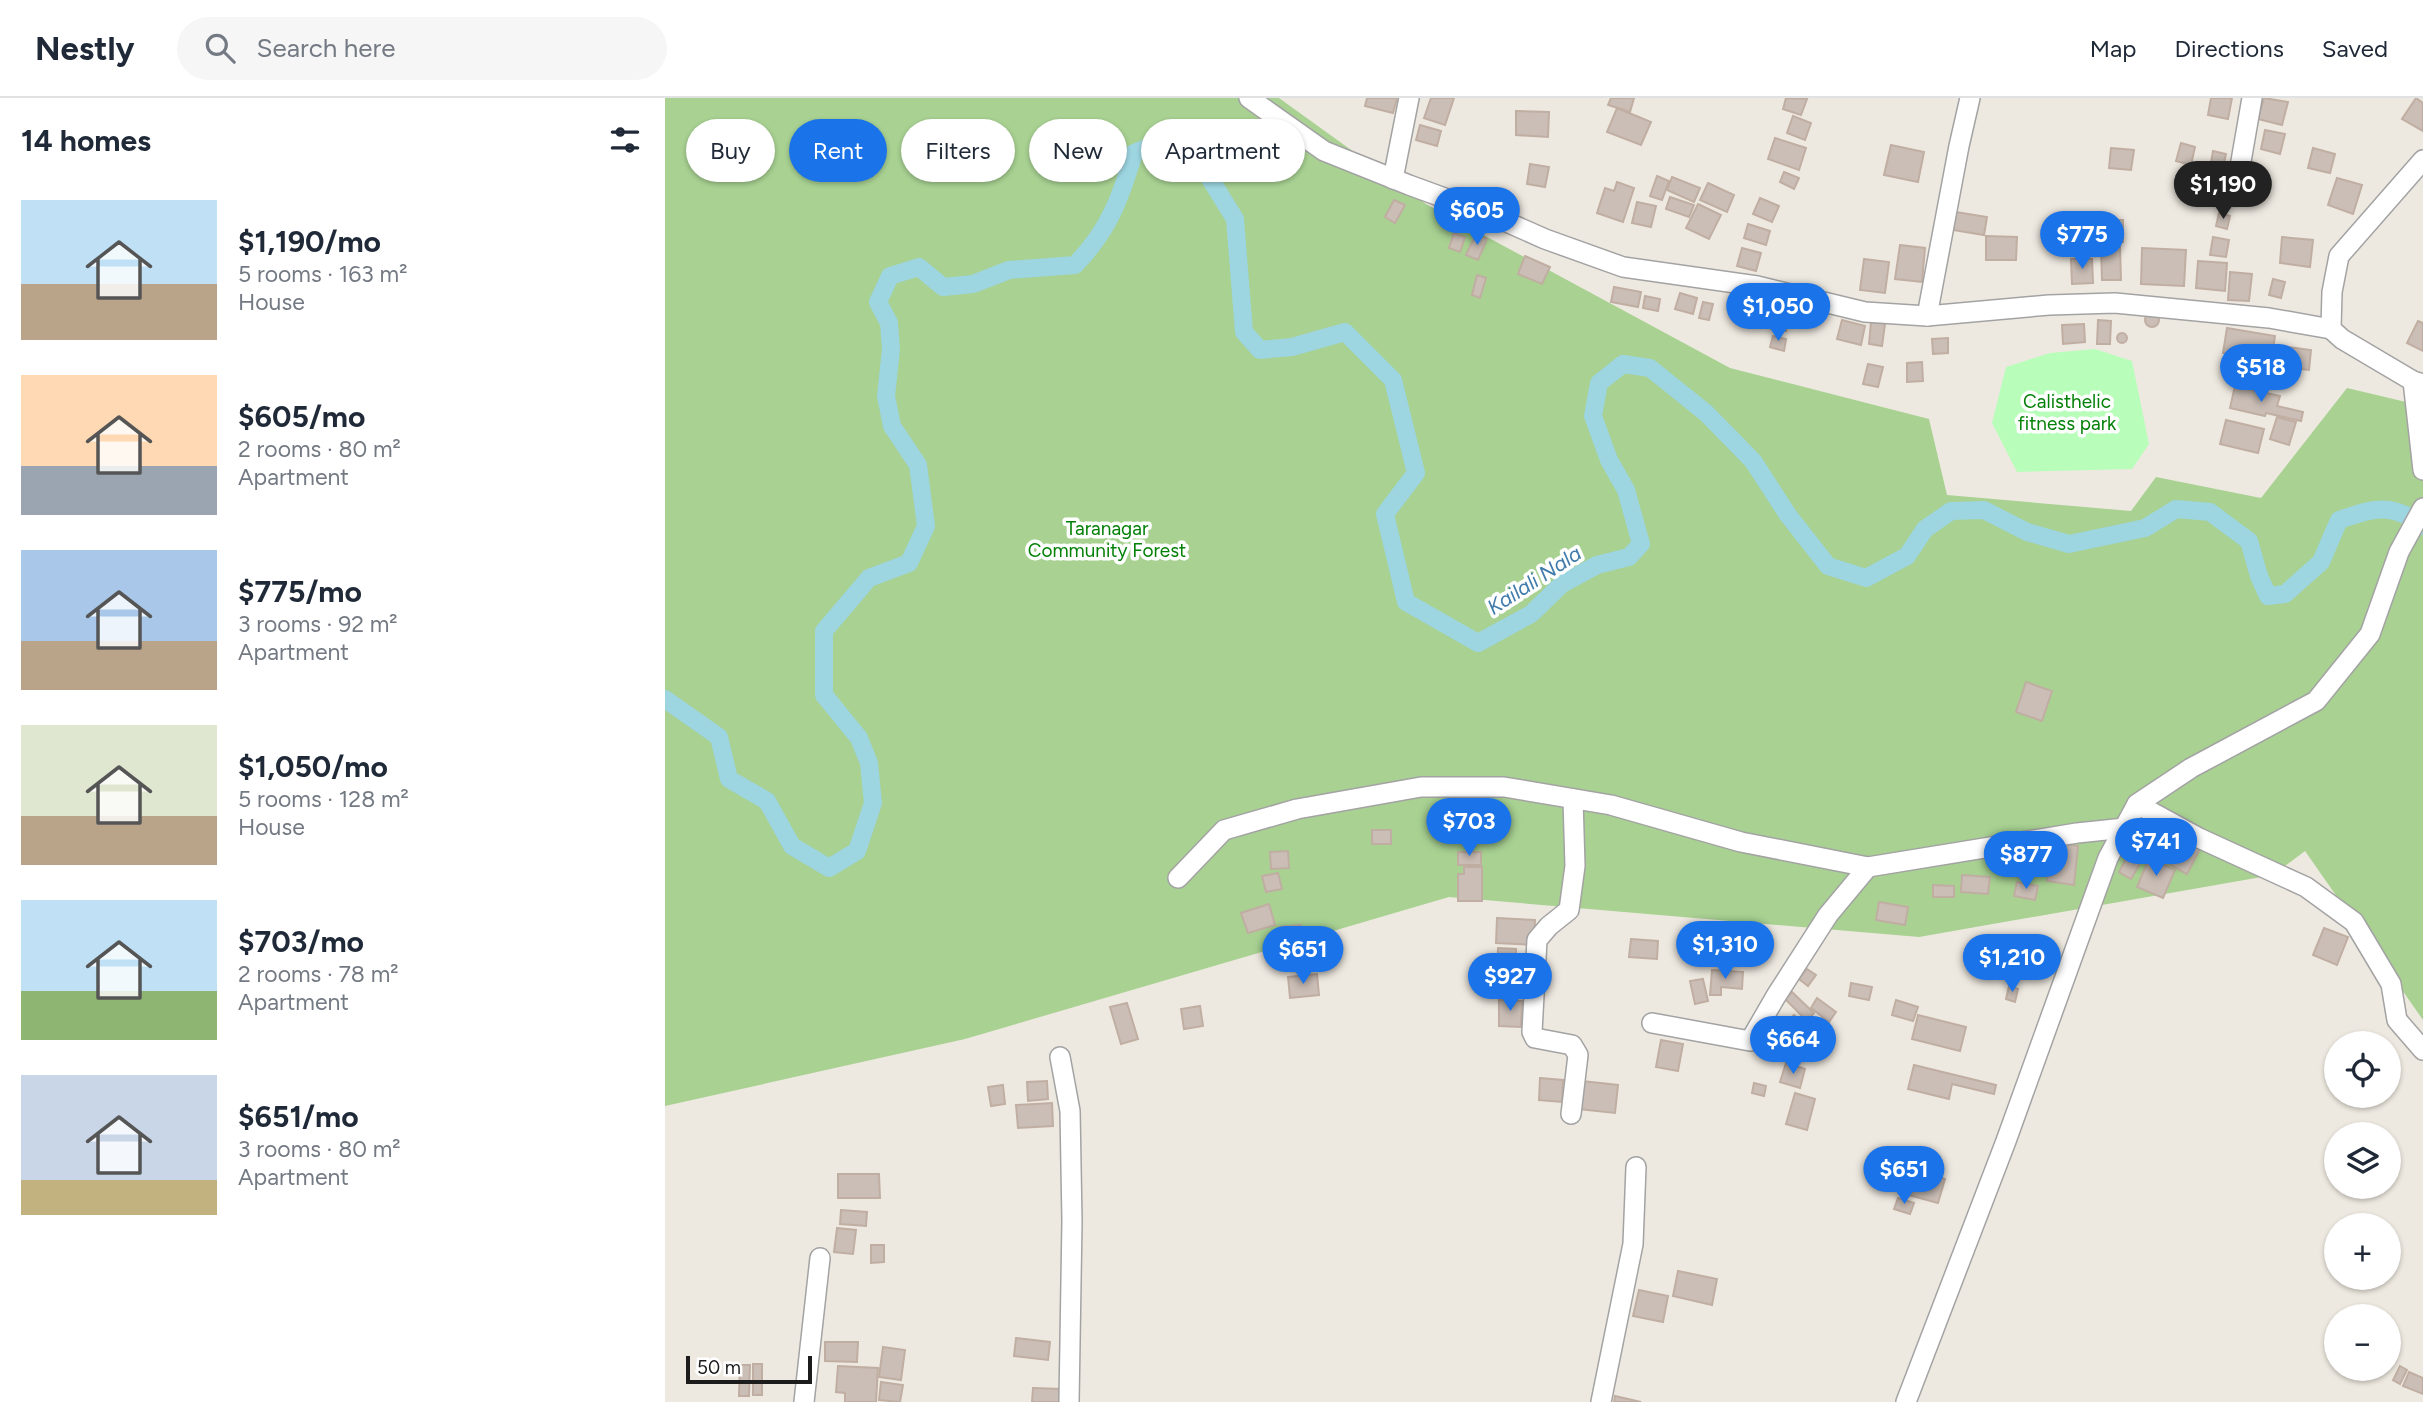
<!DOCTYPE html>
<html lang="en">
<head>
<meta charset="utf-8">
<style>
  :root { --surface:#fff; --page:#f6f6f7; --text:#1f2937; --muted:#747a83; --line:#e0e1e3; --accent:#1a73e8 }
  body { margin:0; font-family:Figtree,sans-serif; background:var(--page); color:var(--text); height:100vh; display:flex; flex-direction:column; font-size:26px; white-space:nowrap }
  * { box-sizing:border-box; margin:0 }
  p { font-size:23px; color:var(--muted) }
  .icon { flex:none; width:38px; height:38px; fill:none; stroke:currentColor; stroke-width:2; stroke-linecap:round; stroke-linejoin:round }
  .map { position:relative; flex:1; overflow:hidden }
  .side { display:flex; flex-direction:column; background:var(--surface); width:665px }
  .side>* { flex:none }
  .top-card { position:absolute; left:21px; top:21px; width:665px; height:63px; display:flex; gap:14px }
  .tools { position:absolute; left:1659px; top:933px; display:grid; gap:14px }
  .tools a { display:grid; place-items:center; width:77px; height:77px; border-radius:50%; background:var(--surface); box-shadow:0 2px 5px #0004; font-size:35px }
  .scale { position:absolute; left:21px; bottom:18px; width:126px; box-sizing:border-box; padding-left:7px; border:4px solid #1c1c1c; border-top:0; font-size:19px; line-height:24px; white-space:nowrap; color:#1c1c1c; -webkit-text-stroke:5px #fff; paint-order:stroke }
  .price { position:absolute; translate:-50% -60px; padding:0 16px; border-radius:24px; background:var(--accent); color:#fff; font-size:23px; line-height:46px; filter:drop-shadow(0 2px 4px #0008) }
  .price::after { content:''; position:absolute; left:50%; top:42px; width:21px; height:16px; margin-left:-10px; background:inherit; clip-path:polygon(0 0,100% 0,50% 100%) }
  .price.current { background:#222; color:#fff }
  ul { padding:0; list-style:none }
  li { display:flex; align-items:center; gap:21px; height:175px; padding:0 21px }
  li span { display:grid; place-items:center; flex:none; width:196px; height:140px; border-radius:0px; color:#555 }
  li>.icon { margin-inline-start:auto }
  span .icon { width:84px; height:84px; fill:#fffc; stroke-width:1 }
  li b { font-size:30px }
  h2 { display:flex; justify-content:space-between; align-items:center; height:84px; padding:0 21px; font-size:30px }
  .chip { padding:0 24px; border-radius:32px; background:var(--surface); box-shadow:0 2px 5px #0004; font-size:24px; line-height:63px }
  .chip.current { background:var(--accent); color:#fff }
  header { display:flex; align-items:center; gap:42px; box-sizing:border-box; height:98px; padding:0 35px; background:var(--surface); border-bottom:2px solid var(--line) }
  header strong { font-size:33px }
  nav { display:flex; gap:38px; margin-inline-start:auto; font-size:24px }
  .search { width:490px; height:63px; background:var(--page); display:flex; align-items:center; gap:18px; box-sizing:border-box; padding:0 24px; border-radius:38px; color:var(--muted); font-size:26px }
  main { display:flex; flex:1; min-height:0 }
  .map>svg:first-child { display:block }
</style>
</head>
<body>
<header>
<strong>Nestly</strong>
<div class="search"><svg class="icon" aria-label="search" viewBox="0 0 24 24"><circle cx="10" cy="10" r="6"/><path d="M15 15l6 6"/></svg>Search here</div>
<nav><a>Map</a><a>Directions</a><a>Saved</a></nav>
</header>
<main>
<section class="side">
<h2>14 homes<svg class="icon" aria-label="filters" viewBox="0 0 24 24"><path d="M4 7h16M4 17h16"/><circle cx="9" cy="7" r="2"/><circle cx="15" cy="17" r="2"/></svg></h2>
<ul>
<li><span style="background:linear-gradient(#bfe0f5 60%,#b9a48a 0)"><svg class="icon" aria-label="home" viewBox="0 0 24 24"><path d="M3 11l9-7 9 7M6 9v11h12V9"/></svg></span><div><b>$1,190/mo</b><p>5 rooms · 163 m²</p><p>House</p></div></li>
<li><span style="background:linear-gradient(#ffd9b3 65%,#9aa5b1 0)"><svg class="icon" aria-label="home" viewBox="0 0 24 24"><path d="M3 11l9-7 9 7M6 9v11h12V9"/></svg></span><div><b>$605/mo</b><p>2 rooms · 80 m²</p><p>Apartment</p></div></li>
<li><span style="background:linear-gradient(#a9c7e8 65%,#b9a48a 0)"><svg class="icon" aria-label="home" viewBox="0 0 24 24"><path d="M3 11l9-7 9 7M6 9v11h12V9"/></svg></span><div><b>$775/mo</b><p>3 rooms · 92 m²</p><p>Apartment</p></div></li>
<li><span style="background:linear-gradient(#dfe7d0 65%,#b9a48a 0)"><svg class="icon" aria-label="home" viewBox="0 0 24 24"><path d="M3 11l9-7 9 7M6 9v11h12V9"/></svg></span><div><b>$1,050/mo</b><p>5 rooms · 128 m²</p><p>House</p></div></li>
<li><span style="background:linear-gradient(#bfe0f5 65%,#8fb573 0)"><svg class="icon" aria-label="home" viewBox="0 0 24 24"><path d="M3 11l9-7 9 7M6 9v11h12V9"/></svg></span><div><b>$703/mo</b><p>2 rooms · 78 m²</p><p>Apartment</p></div></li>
<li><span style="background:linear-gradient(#c9d6e8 75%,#c2b280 0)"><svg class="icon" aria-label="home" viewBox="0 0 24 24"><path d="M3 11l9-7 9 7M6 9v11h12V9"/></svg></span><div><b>$651/mo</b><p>3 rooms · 80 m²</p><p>Apartment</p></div></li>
</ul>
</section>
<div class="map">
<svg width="1758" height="1304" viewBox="0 0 1758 1304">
  <rect width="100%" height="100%" fill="#eee9e0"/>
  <!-- forest -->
  <polygon fill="#a8d192" points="0,0 614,0 761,106 1065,270 1264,321 1282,397 1466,413 1491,379 1596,400 1682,290 1758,308 1758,922 1640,753 1608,777 1254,839 784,799 300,941 0,1008"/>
  <!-- park -->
  <polygon fill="#b8fdba" points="1430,251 1467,263 1484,346 1467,371 1352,374 1327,325 1341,269 1385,255"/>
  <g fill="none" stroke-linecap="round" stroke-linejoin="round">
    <!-- canal -->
    <path stroke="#9dd5e0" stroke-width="18" d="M0,601L54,639L64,681L102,703L127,748L164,770L192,753L208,705L204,665L194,640L159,597V533L204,480L244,465L261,428L253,367L227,328L221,298L226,251L224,225L213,204L225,178L254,169L278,189L308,186L344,172L410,167C444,132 455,101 469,55L493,45L518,55L544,79L570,121L579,234L595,252L627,249L680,234L728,282L751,375L720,416L741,504L813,545L866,516L897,486L932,467L964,459L976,446L961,392L944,362L928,318L934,285L958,266L985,270L1041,315L1088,363L1123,417L1163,468L1201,480L1242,458L1260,431L1286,413L1319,412L1362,434L1404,446L1480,430L1511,411L1545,414L1584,443L1594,478L1603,498L1620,496L1656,464L1674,422C1709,410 1727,404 1758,428"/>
  </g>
  <!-- building -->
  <g fill="#cabeb6" stroke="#c1aea2" stroke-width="2">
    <polygon points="702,0 732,0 728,15 700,8"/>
    <polygon points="766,0 789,0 780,27 759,20"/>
    <polygon points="946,0 969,0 965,14 943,7"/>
    <polygon points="1121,0 1142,1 1136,17 1118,11"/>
    <polygon points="1546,0 1567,0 1563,21 1543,17"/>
    <polygon points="1599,0 1623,4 1617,27 1593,21"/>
    <polygon points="1751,0 1758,5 1758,33 1737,21"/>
    <polygon points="952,10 986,24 976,47 942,34"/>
    <polygon points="851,13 884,14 883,39 851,37"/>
    <polygon points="1128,18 1146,25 1140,42 1122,35"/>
    <polygon points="755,27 776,33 772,48 751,42"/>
    <polygon points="1600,32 1620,36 1615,56 1596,51"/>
    <polygon points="1110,40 1141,50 1134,72 1103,61"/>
    <polygon points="1516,45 1530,49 1526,67 1511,63"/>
    <polygon points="1226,47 1259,54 1253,84 1219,77"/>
    <polygon points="1446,50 1469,52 1466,72 1444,70"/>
    <polygon points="1648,50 1670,56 1665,75 1643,70"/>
    <polygon points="1548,53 1561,56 1557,74 1545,71"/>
    <polygon points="865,66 884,69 880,89 862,86"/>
    <polygon points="1119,74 1134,80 1129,91 1115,84"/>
    <polygon points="992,78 1004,83 997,102 985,98"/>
    <polygon points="1007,79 1035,90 1029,104 1002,92"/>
    <polygon points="1672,80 1697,87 1688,116 1663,107"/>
    <polygon points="952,84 969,90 958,124 932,115 940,90 949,93"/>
    <polygon points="1043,85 1069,97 1062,114 1035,102"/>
    <polygon points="1005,99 1029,107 1024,119 1001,111"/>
    <polygon points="1095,100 1114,108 1107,124 1088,116"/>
    <polygon points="729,102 740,107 730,125 720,119"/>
    <polygon points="972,104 991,108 986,129 967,125"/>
    <polygon points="1033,106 1056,117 1044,141 1021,130"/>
    <polygon points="1291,114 1322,119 1319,137 1288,132"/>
    <polygon points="1554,115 1565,118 1562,131 1551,128"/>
    <rect x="1438" y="122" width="20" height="22"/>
    <polygon points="1083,126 1105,133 1101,147 1079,140"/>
    <polygon points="1419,134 1422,154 1402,157 1399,137"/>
    <polygon points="789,135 800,139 795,154 784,150"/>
    <polygon points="811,136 822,141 813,162 801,157"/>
    <polygon points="1321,138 1352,139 1351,162 1321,162"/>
    <polygon points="1548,139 1564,142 1561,159 1545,157"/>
    <polygon points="1617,139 1648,142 1645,169 1615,165"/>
    <polygon points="1235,147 1260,150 1257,184 1230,181"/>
    <polygon points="1455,149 1456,182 1437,182 1436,150"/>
    <polygon points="1077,150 1096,155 1091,173 1072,168"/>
    <polygon points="1477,150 1521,152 1519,188 1476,186"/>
    <polygon points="860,158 885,169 877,186 853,176"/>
    <polygon points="1199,161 1224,164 1220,195 1195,192"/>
    <polygon points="1406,161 1427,161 1428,185 1407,186"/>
    <polygon points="1533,163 1562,165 1560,193 1531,190"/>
    <polygon points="1565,174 1587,176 1584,203 1563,202"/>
    <polygon points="812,177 821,180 815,200 807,197"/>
    <polygon points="1608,181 1620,184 1616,200 1604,197"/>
    <polygon points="949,189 976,194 973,209 946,204"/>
    <polygon points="1015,195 1032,200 1028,216 1010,211"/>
    <polygon points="980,198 995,201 993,213 978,210"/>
    <polygon points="1038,204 1048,206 1044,222 1034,220"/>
    <polygon points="1072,206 1090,210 1087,223 1069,220"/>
    <polygon points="1107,207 1124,210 1121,233 1104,230"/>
    <circle cx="1487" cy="222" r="7"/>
    <polygon points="1177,222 1200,228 1196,247 1172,241"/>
    <polygon points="1433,222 1446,223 1445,246 1432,246"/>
    <polygon points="1753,223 1758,225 1758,253 1742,245"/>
    <polygon points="1206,224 1220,226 1217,248 1204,246"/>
    <polygon points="1419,226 1420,244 1398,246 1397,227"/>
    <polygon points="1562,230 1610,238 1606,262 1558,255"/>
    <circle cx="1457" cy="240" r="5"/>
    <polygon points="1108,238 1121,241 1119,253 1105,249"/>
    <polygon points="1283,240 1283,255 1268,256 1267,241"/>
    <polygon points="1615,248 1646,252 1644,272 1612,268"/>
    <polygon points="1257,264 1258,283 1242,284 1242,265"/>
    <polygon points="1203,266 1218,269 1213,289 1198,286"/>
    <polygon points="1570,288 1615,298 1612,308 1638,314 1636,323 1601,315 1600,318 1565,310"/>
    <polygon points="1612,319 1631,324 1624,347 1605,341"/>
    <polygon points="1561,322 1599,331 1593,355 1555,346"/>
    <polygon points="1361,584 1387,593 1377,623 1351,614"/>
    <polygon points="793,703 818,706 816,727 790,724"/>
    <rect x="707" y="732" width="19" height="14"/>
    <polygon points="1505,734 1535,751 1522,776 1492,759"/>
    <polygon points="1386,744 1413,748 1409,787 1382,783"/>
    <polygon points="623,753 624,770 606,771 605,754"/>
    <rect x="793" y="754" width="23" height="13"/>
    <polygon points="1354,754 1367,755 1366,780 1353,779"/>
    <polygon points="1463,757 1476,764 1466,781 1454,774"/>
    <polygon points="1484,760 1510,772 1498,800 1472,789"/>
    <polygon points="799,769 817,769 817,803 793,803 793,776 799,776"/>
    <polygon points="613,775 617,791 601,794 597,778"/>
    <polygon points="1297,777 1325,779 1323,796 1296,794"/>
    <polygon points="1352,784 1373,788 1370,802 1349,798"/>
    <polygon points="1268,787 1289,788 1289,799 1268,799"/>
    <polygon points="1214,804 1243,809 1240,827 1211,822"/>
    <polygon points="604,806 610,827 583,835 576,815"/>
    <polygon points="832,820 870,822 869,847 831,845"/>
    <polygon points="636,827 638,859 616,860 614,829"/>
    <polygon points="1659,830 1683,839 1672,867 1648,857"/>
    <polygon points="966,841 993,843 992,861 964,859"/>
    <polygon points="833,850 851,851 850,875 832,874"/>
    <polygon points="1142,871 1151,877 1143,888 1134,881"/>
    <polygon points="1047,872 1078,874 1077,891 1056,889 1056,897 1045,897"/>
    <polygon points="652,876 654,897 625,900 623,879"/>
    <polygon points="1038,881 1043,903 1030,906 1025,883"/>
    <polygon points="1186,885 1207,889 1204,902 1184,898"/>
    <polygon points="1344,888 1353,891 1350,904 1341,901"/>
    <polygon points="1127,894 1149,915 1142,923 1120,901"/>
    <polygon points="1152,900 1171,914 1164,924 1146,910"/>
    <polygon points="834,902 857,903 856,929 834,928"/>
    <polygon points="1231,902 1253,909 1248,923 1227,917"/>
    <polygon points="462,905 473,941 456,946 445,909"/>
    <polygon points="535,908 538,928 519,931 516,911"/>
    <polygon points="1129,917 1141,928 1148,920 1162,934 1143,956 1115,932"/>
    <polygon points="1253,917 1301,929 1295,953 1247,941"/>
    <polygon points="996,942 1018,946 1013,973 991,969"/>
    <polygon points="1121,965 1140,971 1135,990 1115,984"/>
    <polygon points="1249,967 1331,987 1329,996 1287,986 1284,1001 1243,991"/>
    <polygon points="875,980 898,982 897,1004 874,1002"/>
    <polygon points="382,983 383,1001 363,1003 362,984"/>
    <polygon points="917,983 953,987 950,1015 914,1011"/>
    <polygon points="1089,985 1101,988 1099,998 1087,995"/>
    <polygon points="338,987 340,1006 326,1008 323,989"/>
    <polygon points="1130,995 1150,1001 1142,1032 1121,1026"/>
    <polygon points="387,1005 388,1028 353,1030 351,1007"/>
    <polygon points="1247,1072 1280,1081 1273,1105 1240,1096"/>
    <polygon points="173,1076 214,1076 215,1100 173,1100"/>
    <polygon points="1233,1100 1249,1105 1245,1116 1229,1111"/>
    <polygon points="176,1112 202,1114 201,1128 175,1126"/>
    <polygon points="172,1130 191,1132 188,1156 169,1154"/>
    <polygon points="206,1147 219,1147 219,1164 206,1165"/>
    <polygon points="1013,1173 1052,1181 1047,1207 1008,1198"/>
    <polygon points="974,1192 1003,1198 998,1224 968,1218"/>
    <polygon points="351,1240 385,1244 383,1262 349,1258"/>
    <polygon points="160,1244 193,1244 192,1264 160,1263"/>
    <polygon points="218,1249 240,1252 236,1282 214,1279"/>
    <rect x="88" y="1266" width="9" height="31"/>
    <polygon points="75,1267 85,1267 84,1298 74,1298"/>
    <polygon points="173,1268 213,1270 211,1304 180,1304 180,1295 171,1294"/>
    <polygon points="1735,1268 1742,1272 1735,1286 1728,1282"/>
    <polygon points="1744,1274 1758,1280 1758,1296 1738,1288"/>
    <polygon points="216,1284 238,1287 235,1304 214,1302"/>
    <polygon points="368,1290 396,1291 395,1304 367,1304"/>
    <polygon points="950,1298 976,1304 949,1304"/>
  </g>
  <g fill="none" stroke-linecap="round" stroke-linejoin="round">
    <!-- minor casing -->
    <g stroke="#a3a3a3" stroke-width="22">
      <g id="minor">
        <polyline points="584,0 659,53 744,87 826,117 880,141 958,169 1092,188 1200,214 1262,218 1384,207 1450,205 1604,220 1666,231"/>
        <polyline points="1758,62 1674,158 1667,194 1666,231 1677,241 1748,283 1758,286"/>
        <polyline points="1575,69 1587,0"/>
        <polyline points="728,81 744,0"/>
        <polyline points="1262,218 1294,48 1305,0"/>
        <polyline points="1748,283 1758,372"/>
        <polyline points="1472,706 1534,740 1641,789 1689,824 1726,886 1732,922 1758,952"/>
        <polyline points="513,780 559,732 632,711 756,689 839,689 946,707 1076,744 1203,769 1412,735 1460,730"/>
        <polyline points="987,925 1085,943 1111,898 1163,817 1203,769"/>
        <polyline points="395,959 405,1013 407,1123 404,1304"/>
        <polyline points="906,1016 913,957 907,947 870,940 867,934 872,842 884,828 904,812 910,768 908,701"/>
        <polyline points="139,1304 155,1160"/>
        <polyline points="936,1304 968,1146 971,1069"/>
        <polyline points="1241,1304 1341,1043 1443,760 1472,706 1526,670 1651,603 1705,536 1734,454 1758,410"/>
      </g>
    </g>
    <!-- minor -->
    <use href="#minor" stroke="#fff" stroke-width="19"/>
  </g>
  <g text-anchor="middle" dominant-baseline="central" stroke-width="7" stroke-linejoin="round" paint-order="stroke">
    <!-- park labels -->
    <g font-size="19" fill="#038006" stroke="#fff">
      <text x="1402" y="303">Calisthelic<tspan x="1402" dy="22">fitness park</tspan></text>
      <text x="442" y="430">Taranagar<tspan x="442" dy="22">Community Forest</tspan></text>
    </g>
    <!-- water labels -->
    <g font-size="21" font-style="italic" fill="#407baa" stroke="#fff">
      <text transform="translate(869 482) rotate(-33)">Kailali Nala</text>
    </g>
  </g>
</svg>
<div class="tools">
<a><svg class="icon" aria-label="locate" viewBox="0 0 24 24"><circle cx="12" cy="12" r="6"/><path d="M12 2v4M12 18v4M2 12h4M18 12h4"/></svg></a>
<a><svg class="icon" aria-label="layers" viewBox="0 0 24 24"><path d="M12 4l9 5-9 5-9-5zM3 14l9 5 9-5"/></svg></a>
<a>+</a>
<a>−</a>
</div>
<div class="scale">50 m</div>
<b class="price current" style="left:1558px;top:123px">$1,190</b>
<b class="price" style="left:812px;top:149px">$605</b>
<b class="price" style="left:1417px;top:173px">$775</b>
<b class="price" style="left:1113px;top:245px">$1,050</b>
<b class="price" style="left:1596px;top:306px">$518</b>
<b class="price" style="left:804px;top:760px">$703</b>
<b class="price" style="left:1491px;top:780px">$741</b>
<b class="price" style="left:1361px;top:793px">$877</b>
<b class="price" style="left:1060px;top:883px">$1,310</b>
<b class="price" style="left:638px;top:888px">$651</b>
<b class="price" style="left:1347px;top:896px">$1,210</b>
<b class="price" style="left:845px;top:915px">$927</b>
<b class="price" style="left:1128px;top:978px">$664</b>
<b class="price" style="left:1239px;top:1108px">$651</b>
<div class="top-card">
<a class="chip">Buy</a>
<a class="chip current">Rent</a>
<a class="chip">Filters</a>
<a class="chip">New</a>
<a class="chip">Apartment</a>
</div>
</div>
</main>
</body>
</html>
